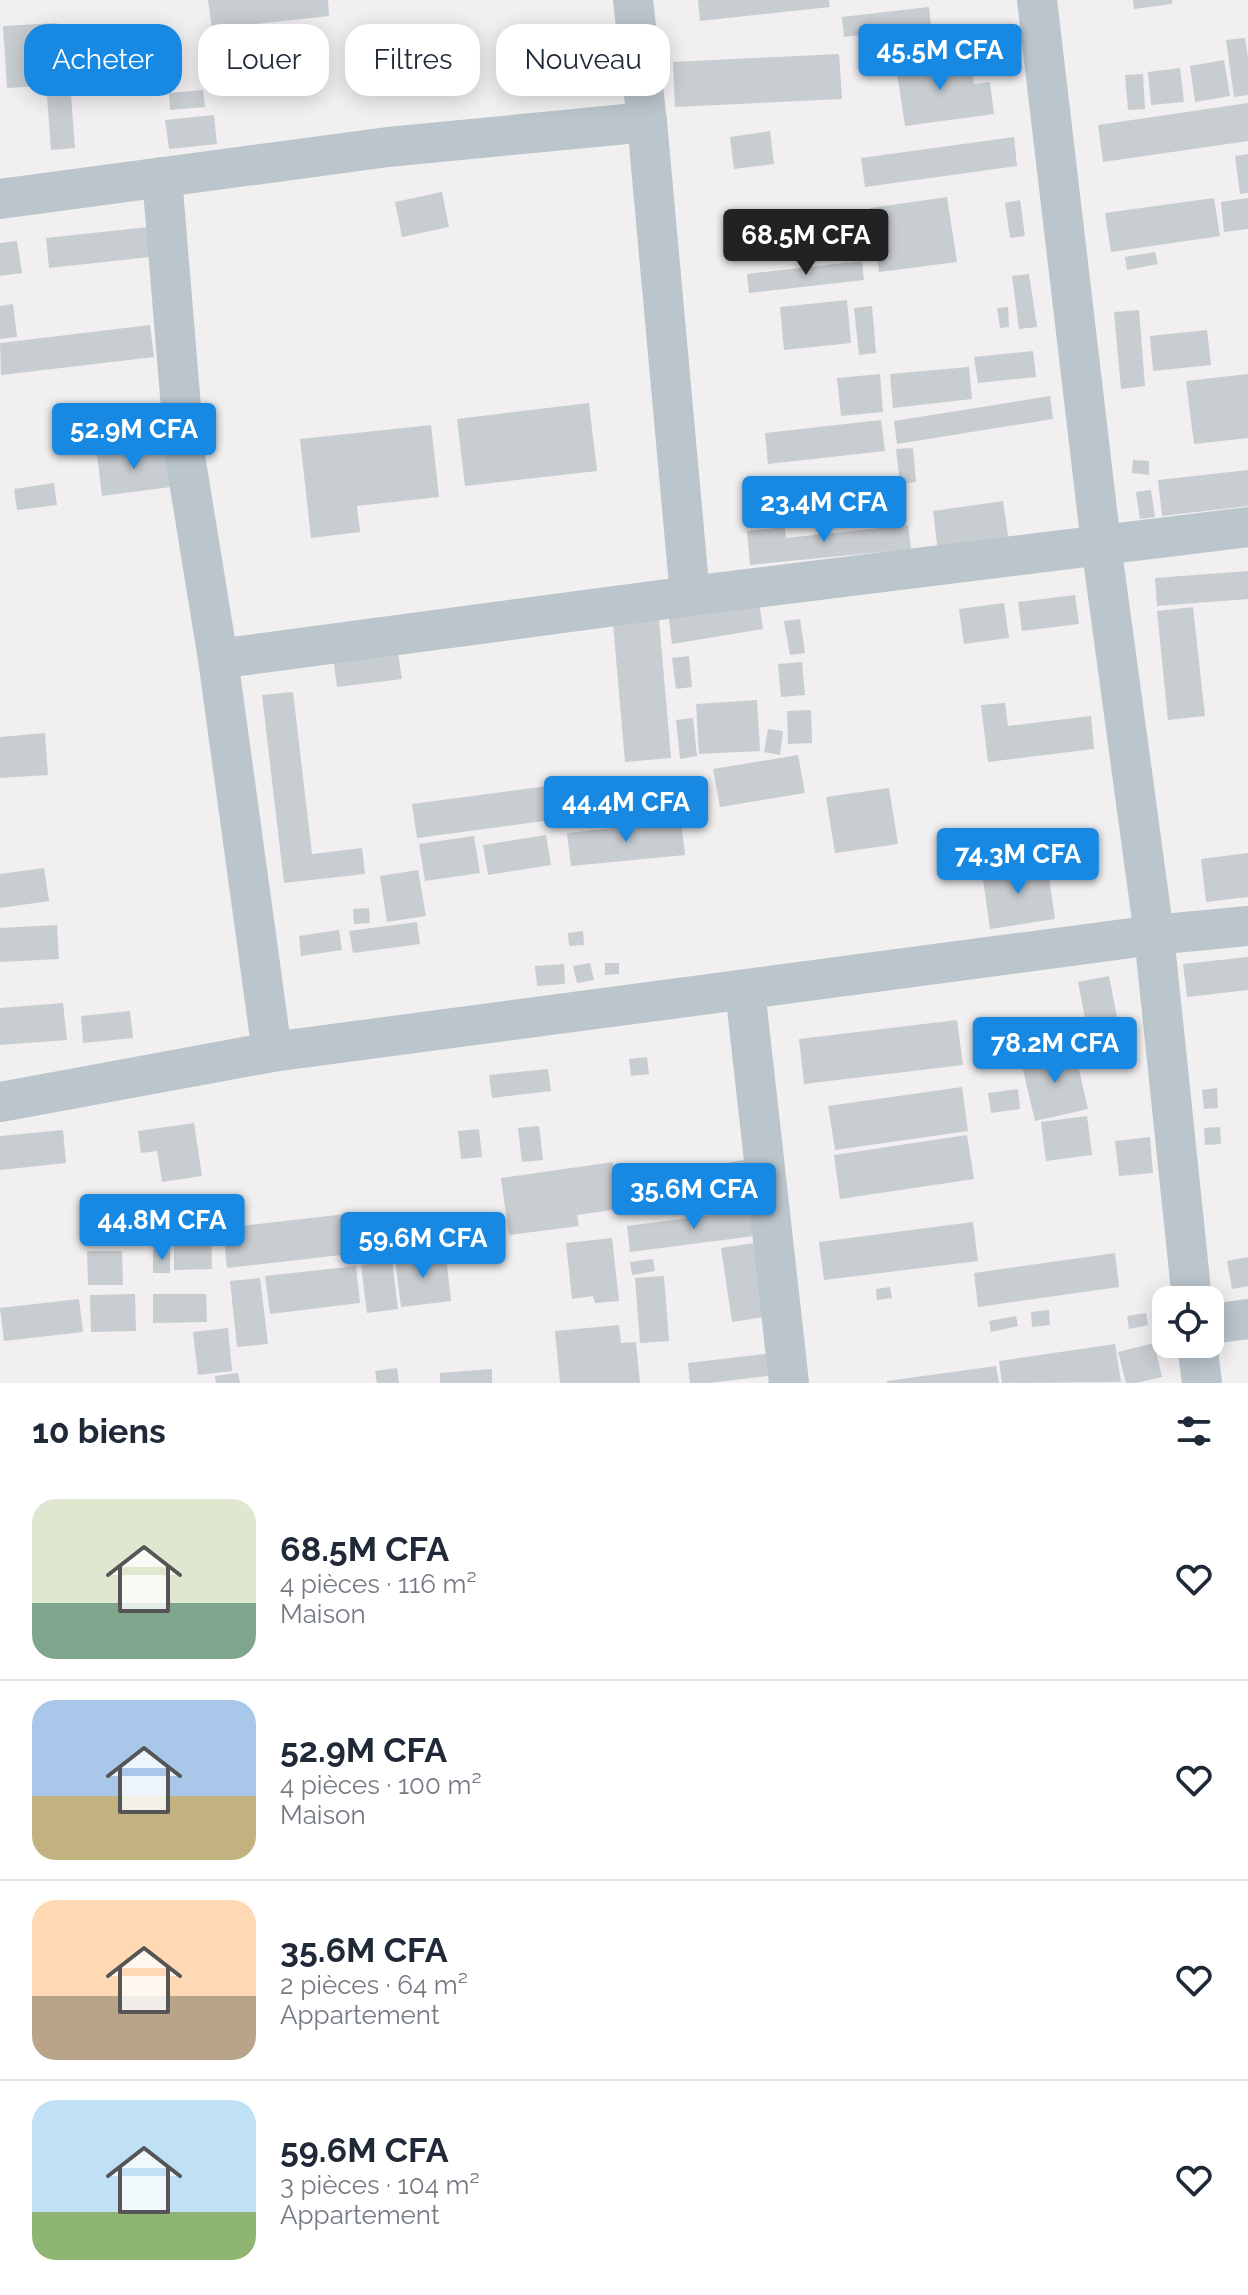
<!DOCTYPE html>
<html lang="fr">
<head>
<meta charset="utf-8">
<style>
  :root { --surface:#fff; --page:#f6f6f7; --text:#1f2937; --muted:#747a83; --line:#e0e1e3; --accent:#1789e2 }
  body { margin:0; font-family:Raleway,sans-serif; background:var(--page); color:var(--text); height:100vh; display:flex; flex-direction:column; font-size:30px; white-space:nowrap }
  * { box-sizing:border-box; margin:0 }
  p { font-size:26px; color:var(--muted) }
  .icon { flex:none; width:44px; height:44px; fill:none; stroke:currentColor; stroke-width:2; stroke-linecap:round; stroke-linejoin:round }
  .map { position:relative; height:1383px; overflow:hidden }
  .details { display:flex; flex-direction:column; background:var(--surface); flex:1 }
  .details>* { flex:none }
  .hud { position:absolute; left:24px; top:24px; width:800px; height:72px; display:flex; gap:16px }
  .controls { position:absolute; left:1152px; top:1286px; display:grid; gap:16px }
  .controls a { display:grid; place-items:center; width:72px; height:72px; border-radius:16px; background:var(--surface); box-shadow:0 4px 20px #0003; font-size:40px }
  .price { position:absolute; translate:-50% -68px; padding:0 18px; border-radius:8px; background:var(--accent); color:#fff; font-size:26px; line-height:52px; filter:drop-shadow(0 2px 4px #0008) }
  .price::after { content:''; position:absolute; left:50%; top:48px; width:24px; height:18px; margin-left:-12px; background:inherit; clip-path:polygon(0 0,100% 0,50% 100%) }
  .price.selected { background:#222; color:#fff }
  ul { padding:0; list-style:none }
  li { display:flex; align-items:center; gap:24px; height:200px; padding:0 32px }
  li+li { border-top:2px solid var(--line) }
  li span { display:grid; place-items:center; flex:none; width:224px; height:160px; border-radius:24px; color:#555 }
  li>.icon { margin-inline-start:auto }
  span .icon { width:96px; height:96px; fill:#fffc; stroke-width:1 }
  li b { font-size:34px }
  h2 { display:flex; justify-content:space-between; align-items:center; height:96px; padding:0 32px; font-size:34px }
  .chip { padding:0 28px; border-radius:24px; background:var(--surface); box-shadow:0 4px 20px #0003; font-size:28px; line-height:72px }
  .chip.selected { background:var(--accent); color:#fff }
  .map>svg:first-child { display:block }
</style>
</head>
<body>
<div class="map">
<svg width="1248" height="1383" viewBox="0 0 1248 1383">
  <rect width="100%" height="100%" fill="#f1efef"/>
  <!-- building -->
  <g fill="#c8cdd1">
    <polygon points="208,0 328,0 329,16 212,29"/>
    <polygon points="698,0 829,0 830,7 700,21"/>
    <polygon points="1133,0 1172,0 1172,4 1134,9"/>
    <polygon points="929,7 931,26 844,37 842,17"/>
    <polygon points="57,23 61,85 7,88 3,26"/>
    <polygon points="1245,38 1248,58 1248,95 1234,97 1226,40"/>
    <polygon points="839,54 842,99 675,107 673,62"/>
    <polygon points="927,55 929,70 971,64 974,84 990,82 994,114 905,126 895,59"/>
    <polygon points="1224,60 1230,96 1195,102 1190,66"/>
    <polygon points="1180,68 1184,102 1151,105 1148,72"/>
    <polygon points="1143,74 1145,109 1128,110 1125,75"/>
    <polygon points="203,90 205,107 170,110 169,93"/>
    <polygon points="71,95 75,148 51,150 47,96"/>
    <polygon points="1248,103 1248,141 1103,162 1098,125"/>
    <polygon points="214,115 217,144 169,149 165,120"/>
    <polygon points="770,131 774,164 734,169 730,137"/>
    <polygon points="1014,137 1017,166 865,187 861,158"/>
    <polygon points="1248,154 1248,193 1240,194 1235,156"/>
    <polygon points="442,192 449,227 402,237 395,202"/>
    <polygon points="947,197 957,262 879,272 870,208"/>
    <polygon points="1214,198 1220,236 1111,252 1105,213"/>
    <polygon points="1248,198 1248,229 1224,232 1221,202"/>
    <polygon points="1020,200 1025,236 1010,238 1005,203"/>
    <polygon points="148,227 150,257 49,268 46,238"/>
    <polygon points="17,241 22,273 0,276 0,243"/>
    <polygon points="1155,252 1158,264 1127,270 1125,257"/>
    <polygon points="862,261 864,280 749,293 747,274"/>
    <polygon points="1029,274 1037,327 1019,329 1012,276"/>
    <polygon points="847,300 851,343 784,350 780,307"/>
    <polygon points="13,304 17,337 0,339 0,306"/>
    <polygon points="872,306 876,353 859,355 854,308"/>
    <polygon points="1008,307 1009,327 1000,328 997,308"/>
    <polygon points="1139,310 1145,386 1121,389 1114,312"/>
    <polygon points="150,325 154,357 1,375 0,343"/>
    <polygon points="1207,330 1211,365 1153,371 1150,336"/>
    <polygon points="1033,351 1036,377 978,383 974,357"/>
    <polygon points="969,367 972,399 893,408 890,374"/>
    <polygon points="880,374 883,412 841,416 837,378"/>
    <polygon points="1248,374 1248,438 1194,444 1186,381"/>
    <polygon points="1050,396 1053,419 897,444 894,421"/>
    <polygon points="589,403 597,471 465,486 457,419"/>
    <polygon points="881,420 885,451 768,464 765,433"/>
    <polygon points="431,425 439,497 357,506 360,532 311,538 300,439"/>
    <polygon points="165,445 171,487 102,496 97,454"/>
    <polygon points="913,448 916,482 900,484 896,449"/>
    <polygon points="1133,460 1149,461 1149,475 1132,473"/>
    <polygon points="1248,470 1248,506 1162,516 1158,480"/>
    <polygon points="54,483 57,505 17,510 14,489"/>
    <polygon points="1151,490 1155,517 1140,519 1136,492"/>
    <polygon points="1003,501 1009,542 938,551 933,511"/>
    <polygon points="908,525 911,549 750,565 747,531 785,527 786,538"/>
    <polygon points="1248,571 1248,599 1157,606 1155,578"/>
    <polygon points="1075,595 1079,624 1022,631 1018,602"/>
    <polygon points="758,596 763,629 672,644 668,611"/>
    <polygon points="1004,603 1009,638 964,644 959,609"/>
    <polygon points="1193,607 1205,716 1168,720 1157,611"/>
    <polygon points="658,608 671,758 625,762 612,612"/>
    <polygon points="800,619 805,653 790,655 784,621"/>
    <polygon points="396,640 402,679 337,687 332,648"/>
    <polygon points="689,656 692,687 676,689 672,658"/>
    <polygon points="802,662 805,695 781,697 778,664"/>
    <polygon points="293,692 312,854 362,848 365,874 284,883 262,695"/>
    <polygon points="757,700 760,751 699,754 696,704"/>
    <polygon points="1005,703 1008,726 1091,716 1094,749 988,762 981,705"/>
    <polygon points="811,710 812,743 788,744 787,711"/>
    <polygon points="693,718 697,756 680,759 676,720"/>
    <polygon points="768,729 783,731 780,755 764,752"/>
    <polygon points="45,733 48,775 0,778 0,737"/>
    <polygon points="798,755 805,793 720,807 713,769"/>
    <polygon points="547,786 552,820 417,838 412,804"/>
    <polygon points="889,788 898,844 835,853 826,797"/>
    <polygon points="681,821 685,855 571,866 567,833"/>
    <polygon points="546,835 551,865 488,875 483,845"/>
    <polygon points="474,836 480,873 425,881 419,844"/>
    <polygon points="1248,853 1248,897 1206,902 1201,859"/>
    <polygon points="1047,864 1055,919 990,929 982,873"/>
    <polygon points="44,868 49,901 0,908 0,874"/>
    <polygon points="418,870 426,916 387,922 380,876"/>
    <polygon points="369,908 370,923 354,924 353,909"/>
    <polygon points="417,922 420,944 353,953 349,931"/>
    <polygon points="57,925 59,959 0,962 0,928"/>
    <polygon points="339,930 342,950 301,956 299,936"/>
    <polygon points="583,931 584,945 569,946 568,933"/>
    <polygon points="1248,957 1248,990 1187,997 1183,964"/>
    <polygon points="590,963 594,980 577,983 573,966"/>
    <polygon points="605,963 619,963 619,974 605,975"/>
    <polygon points="564,964 565,984 537,986 535,966"/>
    <polygon points="1109,976 1125,1058 1094,1064 1078,982"/>
    <polygon points="63,1003 67,1040 0,1045 0,1008"/>
    <polygon points="130,1011 133,1038 83,1043 81,1016"/>
    <polygon points="957,1020 963,1065 804,1084 799,1039"/>
    <polygon points="1074,1048 1088,1109 1035,1121 1021,1061"/>
    <polygon points="647,1057 649,1074 631,1076 629,1059"/>
    <polygon points="548,1069 551,1091 492,1098 489,1075"/>
    <polygon points="962,1087 968,1131 835,1150 828,1106"/>
    <polygon points="1217,1088 1218,1108 1204,1109 1202,1090"/>
    <polygon points="1018,1089 1020,1109 991,1113 988,1093"/>
    <polygon points="1087,1116 1092,1155 1046,1161 1041,1122"/>
    <polygon points="194,1123 202,1176 162,1182 157,1151 141,1153 138,1131"/>
    <polygon points="539,1126 543,1160 522,1162 518,1128"/>
    <polygon points="1220,1127 1221,1144 1205,1145 1204,1128"/>
    <polygon points="479,1129 482,1157 461,1159 458,1131"/>
    <polygon points="63,1130 66,1163 0,1170 0,1136"/>
    <polygon points="967,1135 974,1179 840,1199 834,1155"/>
    <polygon points="1150,1137 1153,1173 1119,1176 1115,1141"/>
    <polygon points="748,1159 755,1196 653,1215 646,1178"/>
    <polygon points="613,1162 619,1209 577,1215 579,1226 509,1235 501,1178"/>
    <polygon points="640,1180 643,1198 633,1200 630,1181"/>
    <polygon points="758,1209 762,1235 630,1252 627,1226"/>
    <polygon points="346,1214 350,1254 227,1268 223,1228"/>
    <polygon points="973,1222 978,1261 824,1280 819,1242"/>
    <polygon points="211,1225 212,1269 174,1270 174,1241 147,1242 147,1226"/>
    <polygon points="612,1238 619,1301 595,1303 593,1296 572,1299 566,1243"/>
    <polygon points="760,1242 771,1316 732,1322 721,1248"/>
    <polygon points="484,1244 486,1255 448,1260 447,1248"/>
    <rect x="153" y="1250" width="17" height="23"/>
    <polygon points="87,1251 122,1251 123,1285 88,1285"/>
    <polygon points="1115,1253 1119,1287 978,1307 974,1273"/>
    <polygon points="446,1254 451,1301 401,1307 395,1259"/>
    <polygon points="1248,1257 1248,1286 1232,1289 1227,1261"/>
    <polygon points="653,1259 655,1271 632,1275 630,1262"/>
    <polygon points="392,1260 398,1309 367,1313 361,1265"/>
    <polygon points="356,1266 360,1303 270,1314 265,1276"/>
    <polygon points="664,1276 669,1341 640,1343 635,1278"/>
    <polygon points="260,1278 268,1344 237,1347 230,1281"/>
    <polygon points="890,1287 892,1298 877,1300 876,1289"/>
    <polygon points="135,1294 136,1331 91,1332 90,1295"/>
    <polygon points="153,1294 206,1294 207,1322 153,1323"/>
    <polygon points="79,1299 83,1332 4,1341 0,1308"/>
    <polygon points="1049,1310 1050,1325 1032,1327 1031,1312"/>
    <polygon points="1146,1313 1148,1325 1129,1329 1127,1316"/>
    <polygon points="1016,1316 1018,1326 991,1332 989,1321"/>
    <polygon points="619,1325 621,1343 636,1342 640,1383 560,1383 555,1331"/>
    <polygon points="228,1328 232,1371 198,1375 193,1332"/>
    <polygon points="1154,1343 1162,1377 1136,1383 1126,1383 1118,1352"/>
    <polygon points="1115,1344 1121,1382 1002,1383 999,1361"/>
    <polygon points="773,1353 776,1375 708,1383 690,1383 688,1363"/>
    <polygon points="996,1366 999,1383 887,1383 887,1381"/>
    <polygon points="397,1368 399,1383 377,1383 375,1371"/>
    <polygon points="492,1369 492,1383 440,1383 440,1373"/>
    <polygon points="238,1373 240,1383 216,1383 215,1376"/>
  </g>
  <g fill="none" stroke-linecap="round" stroke-linejoin="round">
    <!-- street -->
    <g stroke="#bac5cc" stroke-width="40">
      <polyline points="633,0 647,122 690,596"/>
      <polyline points="1037,0 1101,544 1154,935 1192,1300"/>
      <polyline points="162,177 185,456 218,659 272,1052"/>
      <polyline points="0,199 388,147 647,122"/>
      <polyline points="218,659 690,596 1248,527"/>
      <polyline points="745,990 789,1383"/>
      <polyline points="0,1102 272,1052 1154,935 1248,926"/>
      <polyline points="1210,1324 1248,1319"/>
      <polyline points="1197,1344 1202,1383"/>
    </g>
  </g>
</svg>
<div class="controls">
<a><svg class="icon" aria-label="locate" viewBox="0 0 24 24"><circle cx="12" cy="12" r="6"/><path d="M12 2v4M12 18v4M2 12h4M18 12h4"/></svg></a>
</div>
<b class="price" style="left:940px;top:92px">45.5M CFA</b>
<b class="price selected" style="left:806px;top:277px">68.5M CFA</b>
<b class="price" style="left:134px;top:471px">52.9M CFA</b>
<b class="price" style="left:824px;top:544px">23.4M CFA</b>
<b class="price" style="left:626px;top:844px">44.4M CFA</b>
<b class="price" style="left:1018px;top:896px">74.3M CFA</b>
<b class="price" style="left:1055px;top:1085px">78.2M CFA</b>
<b class="price" style="left:694px;top:1231px">35.6M CFA</b>
<b class="price" style="left:162px;top:1262px">44.8M CFA</b>
<b class="price" style="left:423px;top:1280px">59.6M CFA</b>
<div class="hud">
<a class="chip selected">Acheter</a>
<a class="chip">Louer</a>
<a class="chip">Filtres</a>
<a class="chip">Nouveau</a>
</div>
</div>
<section class="details">
<h2>10 biens<svg class="icon" aria-label="filters" viewBox="0 0 24 24"><path d="M4 7h16M4 17h16"/><circle cx="9" cy="7" r="2"/><circle cx="15" cy="17" r="2"/></svg></h2>
<ul>
<li><span style="background:linear-gradient(#dfe7d0 65%,#7fa58c 0)"><svg class="icon" aria-label="home" viewBox="0 0 24 24"><path d="M3 11l9-7 9 7M6 9v11h12V9"/></svg></span><div><b>68.5M CFA</b><p>4 pièces · 116 m²</p><p>Maison</p></div><svg class="icon" aria-label="heart" viewBox="0 0 24 24"><path d="M12 20l-8-8c-3-5 5-10 8-4 3-6 11-1 8 4z"/></svg></li>
<li><span style="background:linear-gradient(#a9c7e8 60%,#c2b280 0)"><svg class="icon" aria-label="home" viewBox="0 0 24 24"><path d="M3 11l9-7 9 7M6 9v11h12V9"/></svg></span><div><b>52.9M CFA</b><p>4 pièces · 100 m²</p><p>Maison</p></div><svg class="icon" aria-label="heart" viewBox="0 0 24 24"><path d="M12 20l-8-8c-3-5 5-10 8-4 3-6 11-1 8 4z"/></svg></li>
<li><span style="background:linear-gradient(#ffd9b3 60%,#b9a48a 0)"><svg class="icon" aria-label="home" viewBox="0 0 24 24"><path d="M3 11l9-7 9 7M6 9v11h12V9"/></svg></span><div><b>35.6M CFA</b><p>2 pièces · 64 m²</p><p>Appartement</p></div><svg class="icon" aria-label="heart" viewBox="0 0 24 24"><path d="M12 20l-8-8c-3-5 5-10 8-4 3-6 11-1 8 4z"/></svg></li>
<li><span style="background:linear-gradient(#bfe0f5 70%,#8fb573 0)"><svg class="icon" aria-label="home" viewBox="0 0 24 24"><path d="M3 11l9-7 9 7M6 9v11h12V9"/></svg></span><div><b>59.6M CFA</b><p>3 pièces · 104 m²</p><p>Appartement</p></div><svg class="icon" aria-label="heart" viewBox="0 0 24 24"><path d="M12 20l-8-8c-3-5 5-10 8-4 3-6 11-1 8 4z"/></svg></li>
</ul>
</section>
</body>
</html>
